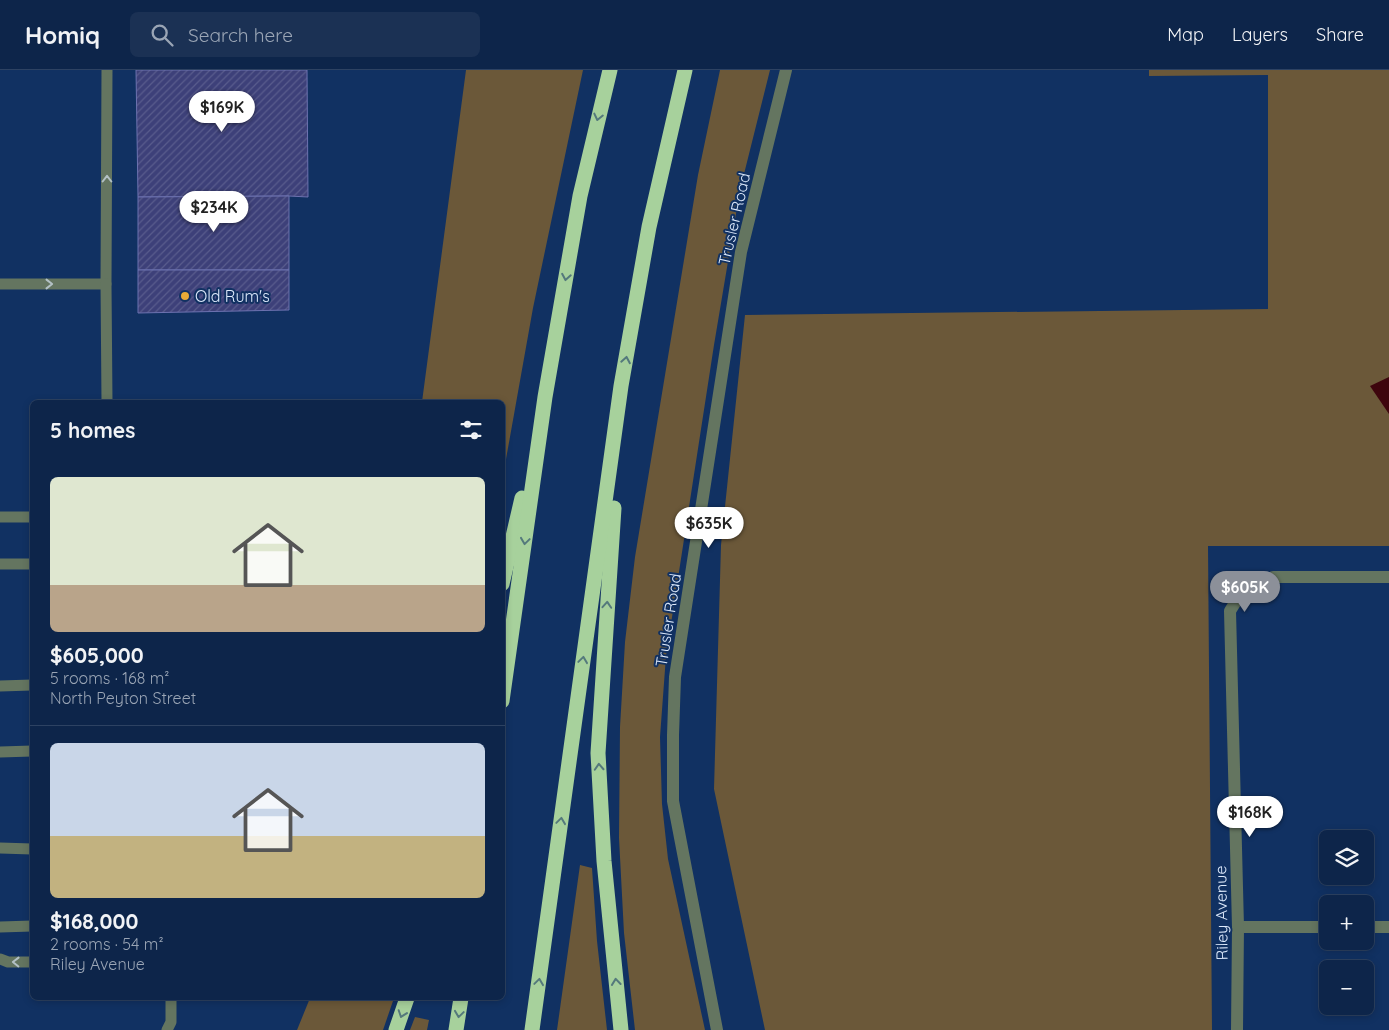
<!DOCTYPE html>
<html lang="en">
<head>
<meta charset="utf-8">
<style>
  :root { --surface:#0d254a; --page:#1b3154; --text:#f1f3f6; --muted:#9aa5b5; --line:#2d4262; --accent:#8c9099 }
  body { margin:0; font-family:Quicksand,sans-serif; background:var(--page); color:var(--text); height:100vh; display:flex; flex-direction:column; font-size:19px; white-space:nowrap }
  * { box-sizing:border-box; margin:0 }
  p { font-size:16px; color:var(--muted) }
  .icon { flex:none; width:28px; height:28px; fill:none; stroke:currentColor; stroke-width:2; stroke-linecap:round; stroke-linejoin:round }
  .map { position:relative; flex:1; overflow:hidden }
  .details { position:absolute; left:30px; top:330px; width:475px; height:600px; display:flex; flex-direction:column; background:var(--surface); border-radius:8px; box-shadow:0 2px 8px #0003,0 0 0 1px var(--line) }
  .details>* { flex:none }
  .buttons { position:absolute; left:1319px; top:760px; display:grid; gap:10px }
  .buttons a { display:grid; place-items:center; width:55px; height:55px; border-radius:8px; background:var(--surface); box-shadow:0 2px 8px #0003,0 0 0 1px var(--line); font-size:25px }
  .price { position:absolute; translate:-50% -42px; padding:0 11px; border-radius:18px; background:#fff; color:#222; font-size:16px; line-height:32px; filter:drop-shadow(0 1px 2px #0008) }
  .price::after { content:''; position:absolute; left:50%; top:30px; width:15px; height:11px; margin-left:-8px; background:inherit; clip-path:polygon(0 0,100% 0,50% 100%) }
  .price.selected { background:var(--accent); color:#fff }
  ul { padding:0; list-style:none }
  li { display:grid; align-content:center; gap:10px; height:265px; padding:0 20px }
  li+li { border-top:1px solid var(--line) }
  li span { display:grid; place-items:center; height:155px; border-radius:8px; color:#555 }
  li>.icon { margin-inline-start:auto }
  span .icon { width:90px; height:90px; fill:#fffc; stroke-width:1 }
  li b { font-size:21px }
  h2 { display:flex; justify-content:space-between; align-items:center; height:60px; padding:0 20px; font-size:21px }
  header { display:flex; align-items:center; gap:30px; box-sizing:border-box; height:70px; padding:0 25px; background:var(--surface); border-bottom:1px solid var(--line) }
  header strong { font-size:24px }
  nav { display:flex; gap:28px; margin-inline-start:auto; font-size:18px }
  .search { width:350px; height:45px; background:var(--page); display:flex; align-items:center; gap:12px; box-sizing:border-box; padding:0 18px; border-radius:8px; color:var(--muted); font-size:19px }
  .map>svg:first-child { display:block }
</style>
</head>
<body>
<header>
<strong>Homiq</strong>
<div class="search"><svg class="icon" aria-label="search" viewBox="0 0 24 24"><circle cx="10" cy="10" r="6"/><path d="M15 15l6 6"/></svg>Search here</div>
<nav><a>Map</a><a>Layers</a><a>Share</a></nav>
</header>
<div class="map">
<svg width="1389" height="960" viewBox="0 0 1389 960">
  <defs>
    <pattern id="building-hatch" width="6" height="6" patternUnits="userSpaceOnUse" patternTransform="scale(1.25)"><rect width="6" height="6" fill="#3d4079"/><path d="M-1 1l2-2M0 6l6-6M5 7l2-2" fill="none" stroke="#595c8d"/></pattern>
  </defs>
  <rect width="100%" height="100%" fill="#113162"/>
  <!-- grass -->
  <g fill="#6b5839">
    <polygon points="466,0 583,0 533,238 503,406 502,332 422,332"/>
    <polygon points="720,0 770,0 740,120 714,275 666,586 660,667 662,734 668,789 705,960 635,960 624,863 619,768 620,657 625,572 635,487 698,105"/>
    <polygon points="1149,0 1389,0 1389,476 1208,476 1212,960 765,960 714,719 721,475 745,245 1268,239 1268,5 1149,6"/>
    <polygon points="580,795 592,798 597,871 607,960 557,960"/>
    <polygon points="310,928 394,928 383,960 297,960"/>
    <polygon points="415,947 429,950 427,960 410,960"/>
  </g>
  <!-- water -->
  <polygon fill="#3e050d" points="1389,307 1389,344 1370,316"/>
  <!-- building -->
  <g fill="url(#building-hatch)" stroke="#6d72b0">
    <polygon points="136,0 307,0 308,127 289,126 138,127"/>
    <polygon points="289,126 289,200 138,200 138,127"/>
    <polygon points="138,200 289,200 289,240 138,243"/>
  </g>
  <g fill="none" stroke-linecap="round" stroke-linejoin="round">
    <!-- lane -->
    <g stroke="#647560" stroke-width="11">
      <polyline points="0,214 106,214 107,0"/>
      <polyline points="106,214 107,332"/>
      <polyline points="0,447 32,447"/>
      <polyline points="0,494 32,494"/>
      <polyline points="0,616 32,615"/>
      <polyline points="0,682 32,681"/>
      <polyline points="0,778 32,779"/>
      <polyline points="0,857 32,856"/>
      <polyline points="0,889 8,892 32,892"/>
      <polyline points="167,960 171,952 171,928"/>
    </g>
    <!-- street -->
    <g stroke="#647560" stroke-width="12">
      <polyline points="1238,857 1328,857"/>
      <polyline points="1365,857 1389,857"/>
      <polyline points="717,960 673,731 673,665 675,607 741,182 786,0"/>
      <polyline points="1237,960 1238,857 1230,541 1243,520 1273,507 1389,507"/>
    </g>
    <!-- highway -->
    <g stroke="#a7d19c" stroke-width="15">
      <polyline points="614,438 598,683 604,791 621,960"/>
      <polyline points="502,514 522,428"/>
      <polyline points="502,631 545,327 580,126 610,0"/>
      <polyline points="396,960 407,928"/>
      <polyline points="456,960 461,928"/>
      <polyline points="532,960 621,316 649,157 685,0"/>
    </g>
  </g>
  <!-- one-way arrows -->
  <defs><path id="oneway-chevron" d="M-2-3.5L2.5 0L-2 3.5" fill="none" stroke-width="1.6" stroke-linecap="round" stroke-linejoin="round" transform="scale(1.25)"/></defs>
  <g stroke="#54797c">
    <use href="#oneway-chevron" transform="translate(598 47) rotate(103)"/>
    <use href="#oneway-chevron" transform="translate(566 207) rotate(100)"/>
    <use href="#oneway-chevron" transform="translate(626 290) rotate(-80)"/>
    <use href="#oneway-chevron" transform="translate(525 471) rotate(98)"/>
    <use href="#oneway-chevron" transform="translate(607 535) rotate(-86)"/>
    <use href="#oneway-chevron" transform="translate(583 590) rotate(-82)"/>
    <use href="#oneway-chevron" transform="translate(599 697) rotate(-93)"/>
    <use href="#oneway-chevron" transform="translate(561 751) rotate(-82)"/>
    <use href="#oneway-chevron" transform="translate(539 912) rotate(-82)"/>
    <use href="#oneway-chevron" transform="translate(616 912) rotate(-96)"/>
    <use href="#oneway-chevron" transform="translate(402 944) rotate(109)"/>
    <use href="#oneway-chevron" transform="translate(459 944) rotate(98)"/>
  </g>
  <g stroke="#b3c1c5">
    <use href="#oneway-chevron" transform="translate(107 109) rotate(-90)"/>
    <use href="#oneway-chevron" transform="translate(49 214)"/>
    <use href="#oneway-chevron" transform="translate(16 892) rotate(-179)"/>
  </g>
  <!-- markers -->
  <circle fill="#e8ab37" stroke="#113162" stroke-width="2" cx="185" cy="226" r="5"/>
  <g text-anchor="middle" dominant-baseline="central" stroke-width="4" stroke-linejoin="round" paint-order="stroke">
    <!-- street labels -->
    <g font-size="16" fill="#deeafc" stroke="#113162">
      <text transform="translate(734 149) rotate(-77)">Trusler Road</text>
      <text transform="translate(668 550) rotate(-81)">Trusler Road</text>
      <text transform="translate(1221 843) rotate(-91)">Riley Avenue</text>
    </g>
    <!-- poi labels -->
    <g font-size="16" fill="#deeafc" stroke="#113162" text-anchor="start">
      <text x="195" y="226">Old Rum's</text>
    </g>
  </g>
</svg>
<div class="buttons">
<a><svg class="icon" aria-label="layers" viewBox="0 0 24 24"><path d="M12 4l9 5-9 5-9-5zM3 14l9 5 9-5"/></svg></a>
<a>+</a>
<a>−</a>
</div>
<b class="price" style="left:222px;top:63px">$169K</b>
<b class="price" style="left:214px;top:163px">$234K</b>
<b class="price" style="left:709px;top:479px">$635K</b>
<b class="price selected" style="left:1245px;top:543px">$605K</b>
<b class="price" style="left:1250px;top:768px">$168K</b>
<section class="details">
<h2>5 homes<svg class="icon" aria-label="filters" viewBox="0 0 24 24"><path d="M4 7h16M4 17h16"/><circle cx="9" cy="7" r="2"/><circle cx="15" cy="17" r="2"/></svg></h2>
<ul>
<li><span style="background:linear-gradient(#dfe7d0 70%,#b9a48a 0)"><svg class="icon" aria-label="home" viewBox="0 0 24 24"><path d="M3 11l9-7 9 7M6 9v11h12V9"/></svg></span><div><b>$605,000</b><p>5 rooms · 168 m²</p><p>North Peyton Street</p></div></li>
<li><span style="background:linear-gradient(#c9d6e8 60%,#c2b280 0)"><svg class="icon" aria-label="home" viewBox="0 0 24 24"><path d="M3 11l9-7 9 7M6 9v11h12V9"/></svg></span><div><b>$168,000</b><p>2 rooms · 54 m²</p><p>Riley Avenue</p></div></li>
</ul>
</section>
</div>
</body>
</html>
